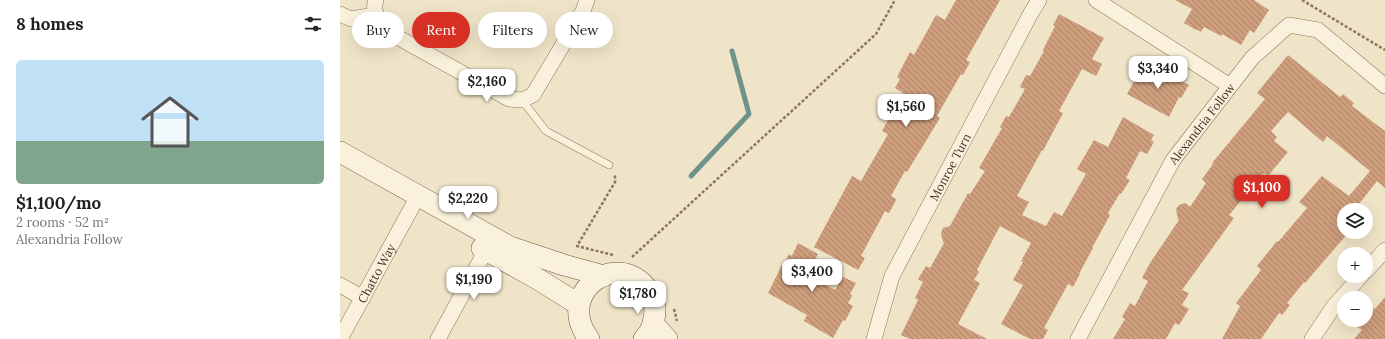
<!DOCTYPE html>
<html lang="en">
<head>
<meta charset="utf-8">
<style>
  :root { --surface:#fff; --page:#f6f6f6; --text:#202124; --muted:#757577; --accent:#d93025 }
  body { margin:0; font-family:Lora,serif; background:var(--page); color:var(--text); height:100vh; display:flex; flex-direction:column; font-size:15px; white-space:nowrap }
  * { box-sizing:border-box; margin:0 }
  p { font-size:13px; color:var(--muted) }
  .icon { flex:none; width:22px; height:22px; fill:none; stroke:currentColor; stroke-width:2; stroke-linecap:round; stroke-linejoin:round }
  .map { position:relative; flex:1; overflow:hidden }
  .panel { display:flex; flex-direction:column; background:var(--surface); width:340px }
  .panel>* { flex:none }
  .banner { position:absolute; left:12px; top:12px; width:380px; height:36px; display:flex; gap:8px }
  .controls { position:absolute; left:997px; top:203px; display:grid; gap:8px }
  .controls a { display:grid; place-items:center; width:36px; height:36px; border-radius:50%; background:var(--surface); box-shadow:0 4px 16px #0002; font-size:20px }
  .price { position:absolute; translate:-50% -34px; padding:0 9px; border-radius:8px; background:#fff; color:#222; font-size:13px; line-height:26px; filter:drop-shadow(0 1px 2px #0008) }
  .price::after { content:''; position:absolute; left:50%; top:24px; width:12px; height:9px; margin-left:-6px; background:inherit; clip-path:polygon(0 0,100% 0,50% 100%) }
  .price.on { background:var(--accent); color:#fff }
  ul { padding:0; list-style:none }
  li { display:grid; align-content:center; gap:8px; height:212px; padding:0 16px }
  li span { display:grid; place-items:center; height:124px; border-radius:6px; color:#555 }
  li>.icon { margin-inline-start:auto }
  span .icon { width:72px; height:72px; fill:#fffc; stroke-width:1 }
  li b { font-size:17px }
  h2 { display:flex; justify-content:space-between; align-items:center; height:48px; padding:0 16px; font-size:17px }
  .chip { padding:0 14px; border-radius:18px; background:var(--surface); box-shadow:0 4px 16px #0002; font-size:14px; line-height:36px }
  .chip.on { background:var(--accent); color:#fff }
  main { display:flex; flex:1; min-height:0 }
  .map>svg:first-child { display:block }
</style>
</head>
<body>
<main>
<section class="panel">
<h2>8 homes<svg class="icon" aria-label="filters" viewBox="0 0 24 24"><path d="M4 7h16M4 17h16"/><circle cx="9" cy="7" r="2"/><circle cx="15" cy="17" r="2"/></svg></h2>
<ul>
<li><span style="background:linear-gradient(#bfe0f5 65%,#7fa58c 0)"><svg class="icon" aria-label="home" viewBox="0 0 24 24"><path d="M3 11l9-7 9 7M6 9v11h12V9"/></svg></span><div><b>$1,100/mo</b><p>2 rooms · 52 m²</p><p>Alexandria Follow</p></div></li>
</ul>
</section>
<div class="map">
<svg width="1045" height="339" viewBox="0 0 1045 339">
  <defs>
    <pattern id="building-back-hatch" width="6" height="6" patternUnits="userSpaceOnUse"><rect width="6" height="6" fill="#cf9f7d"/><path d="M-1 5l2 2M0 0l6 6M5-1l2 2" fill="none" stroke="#a98266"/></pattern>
  </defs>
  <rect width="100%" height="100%" fill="#f0e4c8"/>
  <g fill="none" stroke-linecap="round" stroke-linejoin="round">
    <!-- stream -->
    <polyline stroke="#6f938a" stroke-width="5" points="351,176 409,114 392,51"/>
  </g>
  <!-- building -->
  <g fill="url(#building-back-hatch)">
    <polygon points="616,0 660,0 626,60 630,62 623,75 621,74 597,116 600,118 567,172 565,171 551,196 556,199 555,202 549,213 545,211 521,256 525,258 518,270 474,247 512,176 521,181 548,134 542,131 563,93 555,88 560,79 557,77 570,52 574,55 596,15 605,20"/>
    <polygon points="835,0 914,0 929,10 914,33 910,30 901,45 882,34 881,36 864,27 861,32 856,29 856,30 844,23 852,9"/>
    <polygon points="719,14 764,38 752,59 762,64 756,76 742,69 719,111 723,113 703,151 702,150 677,196 689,202 682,215 706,226 714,212 722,216 746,174 737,169 754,140 768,147 783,117 814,135 811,140 814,142 807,154 800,151 786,178 790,180 781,194 780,193 768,213 770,215 752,248 753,248 739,274 740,274 733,287 728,284 704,328 708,330 703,339 690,339 661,324 683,285 673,280 683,262 681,261 691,243 660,226 637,270 639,272 634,280 640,283 618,324 647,339 570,339 561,335 578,300 575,298 583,282 578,279 586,266 590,268 604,243 603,242 601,233 603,228 610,226 628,193 630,194 645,171 639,168 662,128 660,127 666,116 669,117 685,89 680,87 686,75 690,76 704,51 703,50 715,26 713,25"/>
    <polygon points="948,55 1000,97 1003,94 1014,103 1012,106 1045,131 1045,188 1037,181 1019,204 1022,206 1019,210 1004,210 1004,228 1000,232 1009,232 965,283 964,282 947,303 950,305 942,315 939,313 921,339 882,339 900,306 896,303 921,270 917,266 937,241 938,242 967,208 959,202 982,176 1009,196 1030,171 987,136 983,142 948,112 931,131 937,137 934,141 948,152 928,176 924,173 889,215 894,218 842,290 849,293 842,305 849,309 839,325 835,323 826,339 773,339 785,319 782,317 790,303 795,306 808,281 802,278 810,263 839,220 838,219 836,209 839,205 845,203 850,207 866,183 862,179 873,164 872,163 925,99 917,93"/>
    <polygon points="807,63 849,85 841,98 839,97 829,117 787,94 795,80 797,81"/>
    <polygon points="458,243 478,254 467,275 495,290 503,277 516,283 510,294 512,296 508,303 513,306 505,321 503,320 493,338 464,321 467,315 428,293 442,265 443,266 449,254 452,256"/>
    <polygon points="1045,297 1045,339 1014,339 1022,330 1016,326 1021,320 1026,320 1026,314 1032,307 1035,309"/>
  </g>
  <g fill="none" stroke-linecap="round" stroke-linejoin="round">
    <!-- lane casing -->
    <g stroke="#8d765c" stroke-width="8">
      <polyline id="lane" points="182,100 206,131 269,165"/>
    </g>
    <!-- street casing -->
    <g stroke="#8d765c" stroke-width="16">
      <g id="street">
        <path d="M36,0C31,13 41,25 50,33L169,99L182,100L193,95L243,11L247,0"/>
        <polyline points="756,0 890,86"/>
        <polyline points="0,14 11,19 36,15"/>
        <polyline points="1026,271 1045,250"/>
        <polyline points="0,285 23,298"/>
        <path id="s1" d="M0,339L72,207"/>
        <polyline points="98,339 146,250"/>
        <path id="s2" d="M534,339L552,276L691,13L699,0"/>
        <path id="s3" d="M738,339L833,160L912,58L949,25L978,30L1045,86"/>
        <polyline points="972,339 994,306 1021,276"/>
      </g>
    </g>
    <!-- secondary casing -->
    <g stroke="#6f573f" stroke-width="22">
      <g id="secondary">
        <polyline points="0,152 170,247 224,265 264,276"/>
        <polyline points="142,248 196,278 238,304"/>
        <polyline points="313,324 327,339"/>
        <path d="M249,339C216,296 270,252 303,284C310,291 314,299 315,308C315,320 312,331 304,339"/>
      </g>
    </g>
    <!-- path -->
    <g stroke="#8d765c" stroke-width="2.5" stroke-dasharray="3 2" stroke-linecap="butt">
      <polyline points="962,0 1045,50"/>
      <polyline points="273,255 237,246 275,182 275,174"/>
      <polyline points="292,257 536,34 555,0"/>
      <polyline points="334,309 337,321"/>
    </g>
    <!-- lane -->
    <use href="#lane" stroke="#faf1dc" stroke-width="7"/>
    <!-- street -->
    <use href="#street" stroke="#faf1dc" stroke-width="15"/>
    <!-- secondary -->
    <use href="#secondary" stroke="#faf1dc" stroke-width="21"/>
  </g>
  <g text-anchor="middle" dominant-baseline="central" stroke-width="3" stroke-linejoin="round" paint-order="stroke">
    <!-- street labels -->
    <g font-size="12" fill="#3d2e20" stroke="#f7eed8">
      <text stroke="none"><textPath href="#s3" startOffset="249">Alexandria Follow</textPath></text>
      <text stroke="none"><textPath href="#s2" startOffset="189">Monroe Turn</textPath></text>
      <text stroke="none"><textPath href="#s1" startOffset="75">Chatto Way</textPath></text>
    </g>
  </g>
</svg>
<div class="controls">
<a><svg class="icon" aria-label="layers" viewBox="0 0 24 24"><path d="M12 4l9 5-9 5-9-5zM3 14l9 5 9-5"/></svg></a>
<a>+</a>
<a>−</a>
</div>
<b class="price" style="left:818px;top:90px">$3,340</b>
<b class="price" style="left:147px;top:103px">$2,160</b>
<b class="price" style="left:566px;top:128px">$1,560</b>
<b class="price on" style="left:922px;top:209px">$1,100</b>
<b class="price" style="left:128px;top:220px">$2,220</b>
<b class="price" style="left:472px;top:293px">$3,400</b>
<b class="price" style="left:134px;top:301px">$1,190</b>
<b class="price" style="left:298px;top:315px">$1,780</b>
<div class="banner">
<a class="chip">Buy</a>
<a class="chip on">Rent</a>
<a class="chip">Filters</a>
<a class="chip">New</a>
</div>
</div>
</main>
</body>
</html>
